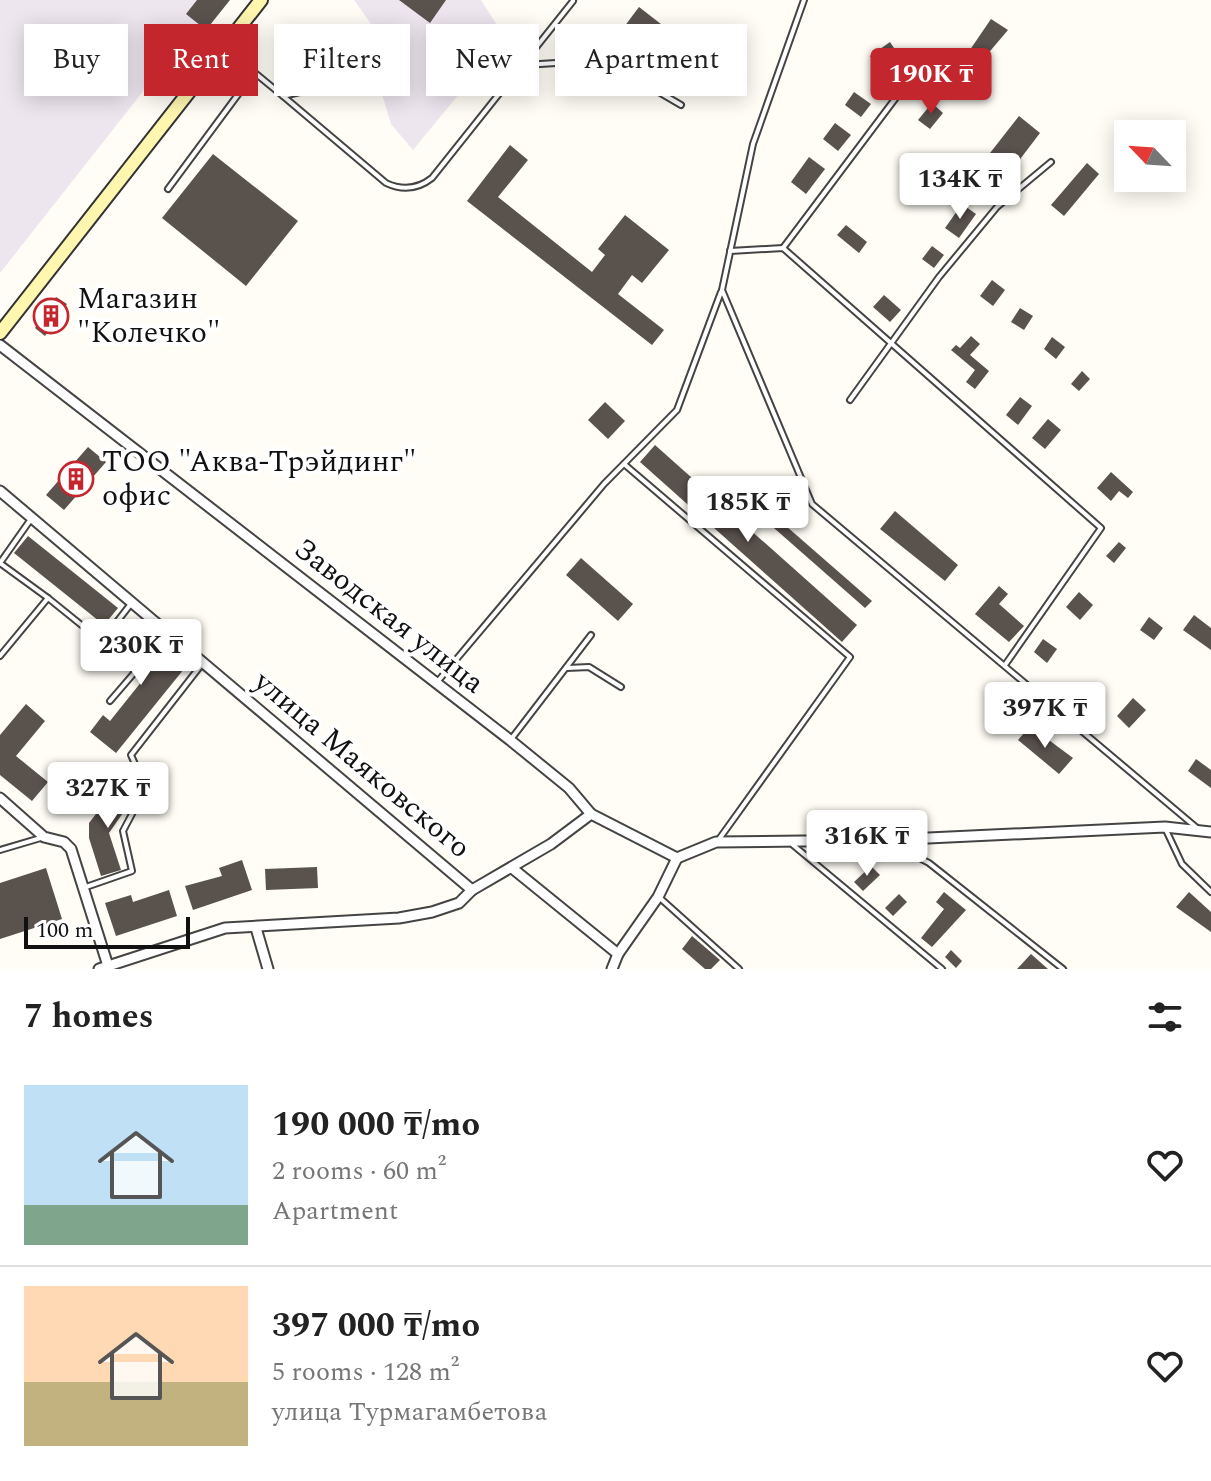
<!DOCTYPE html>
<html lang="en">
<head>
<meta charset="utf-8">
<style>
  :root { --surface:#fff; --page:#f2f2f2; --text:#222; --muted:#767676; --line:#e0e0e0; --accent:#c4262e }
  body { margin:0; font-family:Spectral,serif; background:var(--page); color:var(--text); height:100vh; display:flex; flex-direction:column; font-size:30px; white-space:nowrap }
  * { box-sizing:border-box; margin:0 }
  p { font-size:26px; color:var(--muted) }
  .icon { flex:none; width:44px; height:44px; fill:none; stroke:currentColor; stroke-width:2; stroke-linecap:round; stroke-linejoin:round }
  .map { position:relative; height:969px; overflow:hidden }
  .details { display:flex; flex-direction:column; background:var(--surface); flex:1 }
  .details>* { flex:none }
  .top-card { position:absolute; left:24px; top:24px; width:800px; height:72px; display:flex; gap:16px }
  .needle { width:52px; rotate:295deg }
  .tools { position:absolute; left:1114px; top:120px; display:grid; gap:16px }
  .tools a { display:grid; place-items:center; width:72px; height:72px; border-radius:0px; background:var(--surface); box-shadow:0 4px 20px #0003; font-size:40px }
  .scale { position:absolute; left:24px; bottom:20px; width:166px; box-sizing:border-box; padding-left:8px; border:4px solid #111; border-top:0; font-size:22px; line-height:28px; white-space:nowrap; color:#111; -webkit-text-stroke:6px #fff; paint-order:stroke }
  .price { position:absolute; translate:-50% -68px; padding:0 18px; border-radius:8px; background:#fff; color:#222; font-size:26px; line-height:52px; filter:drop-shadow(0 2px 4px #0008) }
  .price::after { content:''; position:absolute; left:50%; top:48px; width:24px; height:18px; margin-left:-12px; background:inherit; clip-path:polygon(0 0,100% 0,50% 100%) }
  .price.current { background:var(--accent); color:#fff }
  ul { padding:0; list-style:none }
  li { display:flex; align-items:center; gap:24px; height:200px; padding:0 24px }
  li+li { border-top:2px solid var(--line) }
  li span { display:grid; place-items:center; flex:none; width:224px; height:160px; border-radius:0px; color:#555 }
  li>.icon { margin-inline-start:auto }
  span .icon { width:96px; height:96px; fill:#fffc; stroke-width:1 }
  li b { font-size:34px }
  h2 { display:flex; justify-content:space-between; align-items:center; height:96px; padding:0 24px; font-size:34px }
  .chip { padding:0 28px; border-radius:0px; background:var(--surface); box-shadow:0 4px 20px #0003; font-size:28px; line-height:72px }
  .chip.current { background:var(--accent); color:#fff }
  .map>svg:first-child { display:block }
</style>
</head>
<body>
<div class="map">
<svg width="1211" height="969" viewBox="0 0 1211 969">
  <rect width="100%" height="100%" fill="#fffdf5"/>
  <!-- industrial -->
  <g fill="#eee6ef">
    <polygon points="0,0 215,0 0,273"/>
    <polygon points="354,0 481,0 505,38 413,150 391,124 369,50 381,38"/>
  </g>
  <!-- building -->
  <g fill="#5a524d">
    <polygon points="197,0 230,0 206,30 186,14"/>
    <polygon points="399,0 446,0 430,23"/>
    <polygon points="639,7 688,45 667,72 618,35"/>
    <polygon points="991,19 1008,30 974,70 963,60"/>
    <polygon points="890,42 902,60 883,74 870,56"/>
    <polygon points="854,92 871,104 861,117 845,105"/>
    <polygon points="932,103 943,113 930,129 918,120"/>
    <polygon points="1019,116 1040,133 1005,179 983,162"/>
    <polygon points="835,123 851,135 838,151 823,139"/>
    <polygon points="510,145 528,160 498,197 592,272 605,255 598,249 625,215 669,250 642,283 632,275 618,294 664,330 652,345 467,201"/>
    <polygon points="213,154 298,221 246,286 162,218"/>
    <polygon points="809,157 825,169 806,194 791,182"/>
    <polygon points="1087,163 1099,174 1064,216 1051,205"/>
    <polygon points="962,204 976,214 959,238 945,228"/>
    <polygon points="846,225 867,242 859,253 837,235"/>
    <polygon points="932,246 944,255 934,268 922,259"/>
    <polygon points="992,280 1005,290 993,306 980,296"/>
    <polygon points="884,295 901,310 890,322 873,307"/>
    <polygon points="56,297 67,304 45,336 35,328"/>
    <polygon points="1020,308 1033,316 1024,330 1011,322"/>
    <polygon points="971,336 980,344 970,355 989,371 975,389 966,382 975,370 951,350 956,345 960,348"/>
    <polygon points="1052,337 1065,347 1056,359 1044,349"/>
    <polygon points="1082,371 1090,379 1079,391 1071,384"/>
    <polygon points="1020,397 1032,406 1018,425 1006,415"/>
    <polygon points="605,402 625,421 608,439 588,420"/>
    <polygon points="1048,419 1061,430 1045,449 1032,438"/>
    <polygon points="655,445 857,625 842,642 640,462"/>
    <polygon points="88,447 106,462 64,510 46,495"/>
    <polygon points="1111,472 1133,492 1128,498 1119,491 1111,501 1097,488"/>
    <polygon points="739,485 872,601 865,608 733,492"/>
    <polygon points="895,511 958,565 945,581 880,529"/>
    <polygon points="28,536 118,608 104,625 14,553"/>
    <polygon points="1119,542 1126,548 1114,563 1106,556"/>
    <polygon points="581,558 633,604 618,621 566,575"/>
    <polygon points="999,586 1008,594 999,604 1024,626 1009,642 975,614"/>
    <polygon points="1079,592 1093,605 1080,620 1066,607"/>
    <polygon points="1194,615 1211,628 1211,650 1183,630"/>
    <polygon points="1149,617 1163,628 1154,640 1140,630"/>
    <polygon points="134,620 188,664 116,753 90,732 103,715 110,721 154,666 119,638"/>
    <polygon points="1043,639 1057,649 1047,663 1034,652"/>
    <polygon points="1133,698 1146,710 1129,728 1117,716"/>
    <polygon points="997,700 1015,714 1004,728 986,715"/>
    <polygon points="26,704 45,721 16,756 48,782 32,801 0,775 0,735"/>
    <polygon points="1030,726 1073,758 1059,774 1018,740"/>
    <polygon points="1196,759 1211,770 1211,788 1188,771"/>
    <polygon points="119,784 134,797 109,833 121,870 101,876 89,838 89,823"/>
    <polygon points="242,860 252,890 193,910 185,886 222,876 219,868"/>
    <polygon points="871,866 880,875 863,891 854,882"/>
    <polygon points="317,867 318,888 266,890 265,869"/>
    <polygon points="46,868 62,919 0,939 0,883"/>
    <polygon points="169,890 177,916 116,936 105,903 131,895 133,902"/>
    <polygon points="944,892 966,910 932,947 921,938 944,909 936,902"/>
    <polygon points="1189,892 1211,912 1211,932 1176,907"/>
    <polygon points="899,894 907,902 893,916 885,908"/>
    <polygon points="692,936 720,960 711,969 705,969 682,949"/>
    <polygon points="951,950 962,961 956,968 945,957"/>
    <polygon points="1031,954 1048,969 1017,969"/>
  </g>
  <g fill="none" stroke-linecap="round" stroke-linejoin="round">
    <!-- lane casing -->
    <g stroke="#444" stroke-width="8">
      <g id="lane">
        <polyline points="804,0 753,144 722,290 812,504 1197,828"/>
        <polyline points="226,49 283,96 321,87 368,67"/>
        <polyline points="524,65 604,60 681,105"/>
        <path d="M283,96L386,183C403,191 418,189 432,178L573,1"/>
        <polyline points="168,189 254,73"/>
        <polyline points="783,248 922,63"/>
        <polyline points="730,251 783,248 1101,528 1005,665"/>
        <polyline points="850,400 939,277 997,207 1051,162"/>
        <polyline points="624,464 850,657 717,842"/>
        <polyline points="0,563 48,598"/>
        <polyline points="0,563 31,519"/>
        <polyline points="102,641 130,605"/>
        <polyline points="0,656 48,598 131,665 135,672 110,701"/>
        <polyline points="567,668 589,667 621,687"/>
        <polyline points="438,681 604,484 677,410 721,292"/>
        <polyline points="512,738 591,635"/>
        <polyline points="1166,830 1182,864 1211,892"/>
        <polyline points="891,843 929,863 1063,969"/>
        <polyline points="793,845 942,969"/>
        <polyline points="0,850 44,837"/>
        <polyline points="86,887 132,871 123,831 143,793 143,782 131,755 202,664"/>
        <polyline points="660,898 739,969"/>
      </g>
    </g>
    <!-- street casing -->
    <g stroke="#444" stroke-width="13">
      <g id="street">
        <polyline points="0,345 510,740 569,788 591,814"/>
        <polyline points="0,491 472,890"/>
        <polyline points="0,798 44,837 64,842 71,849 109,969"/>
        <polyline points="512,868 618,954 612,969"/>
        <polyline points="256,928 268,969"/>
        <polyline points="618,954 658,897 677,858"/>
        <polyline points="99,969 225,928 399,918 432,912 459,903 472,890 551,844 591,814 677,858 716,842 886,840 1165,827 1211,832"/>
      </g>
    </g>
    <!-- secondary casing -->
    <g stroke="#333" stroke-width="16">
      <polyline id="secondary" points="0,333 261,0"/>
    </g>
    <!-- lane -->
    <use href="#lane" stroke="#fff" stroke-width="4"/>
    <!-- street -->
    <use href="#street" stroke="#fff" stroke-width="9"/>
    <!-- secondary -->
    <use href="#secondary" stroke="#fff6b0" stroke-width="12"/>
  </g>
  <!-- icons -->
  <defs>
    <g id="building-ring" transform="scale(1.8)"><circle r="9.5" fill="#fff" stroke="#c4262e" stroke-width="1.5"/><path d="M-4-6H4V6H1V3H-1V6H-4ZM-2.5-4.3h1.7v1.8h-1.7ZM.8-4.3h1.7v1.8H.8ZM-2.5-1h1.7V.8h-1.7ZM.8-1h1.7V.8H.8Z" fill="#c4262e"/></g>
  </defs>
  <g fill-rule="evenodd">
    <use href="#building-ring" x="51" y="316"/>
    <use href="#building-ring" x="76" y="479"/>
  </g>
  <g text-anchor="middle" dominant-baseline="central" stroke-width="8" stroke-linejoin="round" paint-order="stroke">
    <!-- poi labels -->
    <g font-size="30" fill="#111" stroke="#fff" text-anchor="start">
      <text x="77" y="299">Магазин<tspan x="77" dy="34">"Колечко"</tspan></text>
      <text x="102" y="462">ТОО "Аква-Трэйдинг"<tspan x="102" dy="34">офис</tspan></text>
    </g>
    <!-- street labels -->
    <g font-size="30" fill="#111" stroke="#fff">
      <text transform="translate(389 616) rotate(38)">Заводская улица</text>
      <text transform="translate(362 765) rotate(40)">улица Маяковского</text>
    </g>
  </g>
</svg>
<div class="tools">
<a><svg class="needle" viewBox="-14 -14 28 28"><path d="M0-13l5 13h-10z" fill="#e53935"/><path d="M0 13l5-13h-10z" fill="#767676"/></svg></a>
</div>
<div class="scale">100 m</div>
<b class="price current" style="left:931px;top:116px">190K ₸</b>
<b class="price" style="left:960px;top:221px">134K ₸</b>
<b class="price" style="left:748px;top:544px">185K ₸</b>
<b class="price" style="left:141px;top:687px">230K ₸</b>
<b class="price" style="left:1045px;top:750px">397K ₸</b>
<b class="price" style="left:108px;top:830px">327K ₸</b>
<b class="price" style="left:867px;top:878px">316K ₸</b>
<div class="top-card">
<a class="chip">Buy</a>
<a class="chip current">Rent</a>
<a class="chip">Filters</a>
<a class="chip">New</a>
<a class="chip">Apartment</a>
</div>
</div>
<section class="details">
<h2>7 homes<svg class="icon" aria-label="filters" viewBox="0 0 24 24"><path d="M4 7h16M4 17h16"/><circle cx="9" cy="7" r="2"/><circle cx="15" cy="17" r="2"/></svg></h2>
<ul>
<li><span style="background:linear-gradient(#bfe0f5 75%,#7fa58c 0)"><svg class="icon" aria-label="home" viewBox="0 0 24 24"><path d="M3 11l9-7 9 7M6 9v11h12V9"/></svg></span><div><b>190 000 ₸/mo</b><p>2 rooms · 60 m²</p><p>Apartment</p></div><svg class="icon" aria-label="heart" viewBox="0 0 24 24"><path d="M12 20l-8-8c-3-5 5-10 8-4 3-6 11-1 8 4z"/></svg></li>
<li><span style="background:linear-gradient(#ffd9b3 60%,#c2b280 0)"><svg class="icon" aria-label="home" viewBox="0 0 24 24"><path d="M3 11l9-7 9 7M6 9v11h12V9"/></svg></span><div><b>397 000 ₸/mo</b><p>5 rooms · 128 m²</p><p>улица Турмагамбетова</p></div><svg class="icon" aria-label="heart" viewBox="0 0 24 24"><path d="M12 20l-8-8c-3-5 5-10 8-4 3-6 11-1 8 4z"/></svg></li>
</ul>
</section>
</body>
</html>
